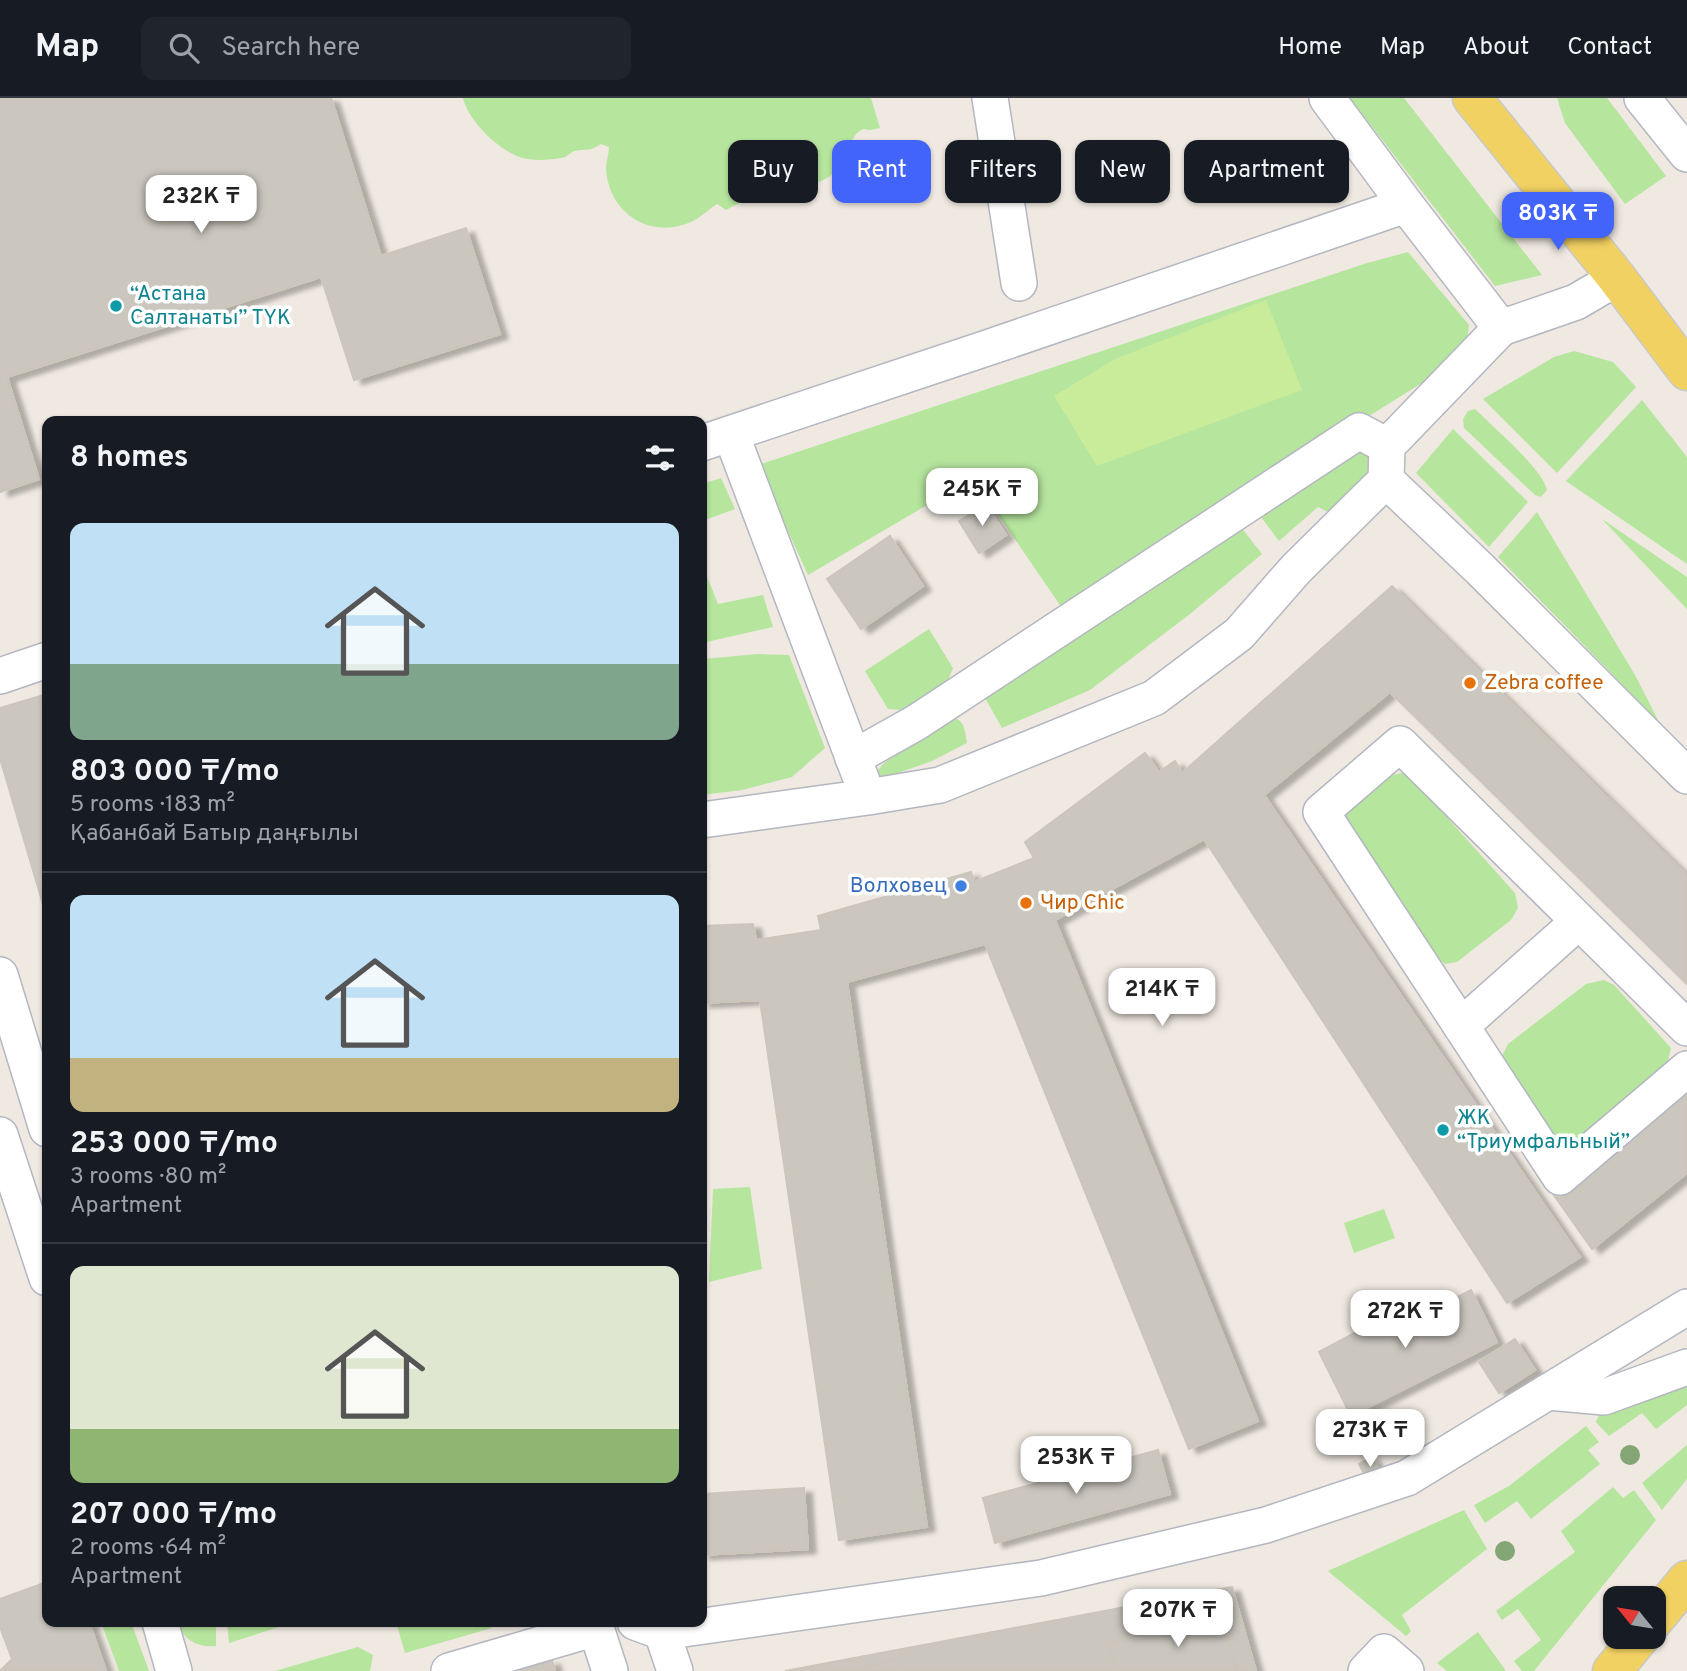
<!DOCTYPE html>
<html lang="en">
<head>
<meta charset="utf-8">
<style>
  :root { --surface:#171b24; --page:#20242c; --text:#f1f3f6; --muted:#9ea1a6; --line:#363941; --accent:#4264fb }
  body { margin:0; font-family:Overpass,sans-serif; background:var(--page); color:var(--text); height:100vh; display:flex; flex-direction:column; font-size:26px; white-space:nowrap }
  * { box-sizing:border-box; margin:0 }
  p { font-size:23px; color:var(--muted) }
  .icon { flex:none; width:38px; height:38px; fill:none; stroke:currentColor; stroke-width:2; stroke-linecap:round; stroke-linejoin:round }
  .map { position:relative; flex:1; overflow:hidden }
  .drawer { position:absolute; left:42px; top:318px; width:665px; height:1211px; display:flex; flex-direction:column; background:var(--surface); border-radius:14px; box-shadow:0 2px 5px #0004 }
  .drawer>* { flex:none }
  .top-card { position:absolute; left:728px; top:42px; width:665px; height:63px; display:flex; gap:14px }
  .needle { width:46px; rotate:300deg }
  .buttons { position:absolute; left:1603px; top:1488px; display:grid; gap:14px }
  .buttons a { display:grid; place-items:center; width:63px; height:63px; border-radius:14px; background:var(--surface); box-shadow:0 2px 5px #0004; font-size:35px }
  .price { position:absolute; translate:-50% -60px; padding:0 16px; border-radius:14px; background:#fff; color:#222; font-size:23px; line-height:46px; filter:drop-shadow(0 2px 4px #0008) }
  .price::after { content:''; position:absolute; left:50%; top:42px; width:21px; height:16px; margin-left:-10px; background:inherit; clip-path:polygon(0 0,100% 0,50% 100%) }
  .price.on { background:var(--accent); color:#fff }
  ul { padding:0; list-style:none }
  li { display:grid; align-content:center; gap:14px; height:371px; padding:0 28px }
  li+li { border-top:2px solid var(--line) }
  li span { display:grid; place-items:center; height:217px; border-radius:14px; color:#555 }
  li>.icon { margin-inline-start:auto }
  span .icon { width:126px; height:126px; fill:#fffc; stroke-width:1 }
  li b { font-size:30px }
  h2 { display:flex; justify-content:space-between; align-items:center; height:84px; padding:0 28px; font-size:30px }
  .tag { padding:0 24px; border-radius:14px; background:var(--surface); box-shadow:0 2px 5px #0004; font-size:24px; line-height:63px }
  .tag.on { background:var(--accent); color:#fff }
  header { display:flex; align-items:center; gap:42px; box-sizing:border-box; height:98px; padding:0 35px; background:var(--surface); border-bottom:2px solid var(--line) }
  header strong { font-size:33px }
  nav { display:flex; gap:38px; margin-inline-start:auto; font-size:24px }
  .search { width:490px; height:63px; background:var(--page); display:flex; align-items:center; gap:18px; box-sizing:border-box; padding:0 24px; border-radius:14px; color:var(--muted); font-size:26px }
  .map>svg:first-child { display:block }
</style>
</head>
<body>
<header>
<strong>Map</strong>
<div class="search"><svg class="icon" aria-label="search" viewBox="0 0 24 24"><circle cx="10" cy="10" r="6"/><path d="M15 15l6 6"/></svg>Search here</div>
<nav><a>Home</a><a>Map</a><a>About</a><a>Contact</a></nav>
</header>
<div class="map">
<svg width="1687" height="1573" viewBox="0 0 1687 1573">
  <defs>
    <filter id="shadow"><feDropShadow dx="8" dy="4.5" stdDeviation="2" flood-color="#0004"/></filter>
  </defs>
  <rect width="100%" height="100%" fill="#efe9e1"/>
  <!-- green -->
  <g fill="#b6e59e">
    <path d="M463,0H871L880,30L870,32L863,31C849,38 851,53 843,66C837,74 828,80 819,84L809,80L795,68L762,93L726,112L717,106C709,111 700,120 691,124C650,142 608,115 606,70C606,63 609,56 609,49L601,46C587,55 588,50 575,53C570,54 568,59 561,60C550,62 534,63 523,60C500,54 469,24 463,0Z"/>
    <polygon points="1350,0 1404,0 1542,177 1495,188"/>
    <polygon points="1557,0 1607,0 1666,78 1625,106 1565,25"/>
    <polygon points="1408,154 1469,227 1465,258 1062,510 973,380 808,477 758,367 1364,166"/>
    <polygon points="1574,253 1613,264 1636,289 1557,375 1483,301 1554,259"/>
    <polygon points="1642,302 1687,359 1687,466 1566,383"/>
    <path d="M1475,311C1492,328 1543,371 1547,392L1541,399L1535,397L1464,330L1463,321L1468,313Z"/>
    <polygon points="1453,331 1528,404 1489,449 1416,375"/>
    <path d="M1344,349C1361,354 1370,353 1378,371L1334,417L1318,409L1279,443L1258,415Z"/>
    <polygon points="721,380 735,411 702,423 702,386"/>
    <polygon points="1537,414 1635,577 1659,624 1498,459"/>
    <polygon points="1602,421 1687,479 1687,511"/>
    <polygon points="1240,428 1262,456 1190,516 1090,592 1002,630 985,600"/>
    <polygon points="702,466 718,506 763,497 773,529 702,545"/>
    <polygon points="929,531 953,570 947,585 902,612 888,611 865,573"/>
    <polygon points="758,556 789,557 825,650 792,679 742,692 702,697 702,561"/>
    <path d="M944,618C964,620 964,626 967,645L932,663L884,680L875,676L883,666Z"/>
    <polygon points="1406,674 1515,795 1518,810 1511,822 1457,864 1445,866 1436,859 1345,729 1346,716 1385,679"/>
    <polygon points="1604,882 1614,887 1671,950 1665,975 1569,1055 1558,1049 1506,971 1502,958 1508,946 1586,886"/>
    <polygon points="750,1089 762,1171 709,1184 713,1091"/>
    <polygon points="1384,1111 1395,1140 1354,1155 1344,1125"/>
    <polygon points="1687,1284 1687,1307 1656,1331 1642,1315 1609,1338 1596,1324 1599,1317"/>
    <polygon points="1586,1328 1599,1344 1588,1352 1600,1366 1531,1421 1517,1403 1485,1425 1474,1407 1509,1388"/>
    <polygon points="1687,1347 1687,1381 1662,1412 1642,1385"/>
    <polygon points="1613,1389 1623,1400 1634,1392 1656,1422 1534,1573 1522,1573 1514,1563 1541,1542 1518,1511 1502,1522 1496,1513 1575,1454 1561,1433"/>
    <polygon points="1464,1412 1487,1451 1402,1517 1411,1533 1406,1538 1328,1473"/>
    <polygon points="101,1524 131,1524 149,1573 119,1573"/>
    <path d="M177,1524H216V1548C198,1550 183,1542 177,1524Z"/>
    <polygon points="227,1524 295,1524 229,1545"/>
    <polygon points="396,1524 487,1524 492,1530 405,1555"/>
    <polygon points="1478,1534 1506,1573 1447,1573 1437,1565"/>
    <polygon points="358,1549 373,1557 370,1573 275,1573"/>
  </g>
  <!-- pitch -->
  <polygon fill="#c9ec9a" points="1266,202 1302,292 1097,368 1054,298 1115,261"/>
  <!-- building -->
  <g fill="#cbc7bf" stroke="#cbc5ba" stroke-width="2" filter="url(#shadow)">
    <polygon points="0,0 331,0 381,158 466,130 500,236 354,282 321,179 7,279 39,381 0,394"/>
    <polygon points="986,406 1006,437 979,455 959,423"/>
    <polygon points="890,438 923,488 861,531 827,481"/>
    <polygon points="1392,488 1687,778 1687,886 1390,594 1264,697 1580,1159 1507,1205 1204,741 1055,822 1258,1323 1189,1351 985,846 847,884 927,1429 839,1442 760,902 702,905 702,828 753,826 756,842 821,832 818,818 971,774 974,784 1034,760 1025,744 1145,655 1159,674 1175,663 1182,675"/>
    <polygon points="47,596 47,820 0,660 0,610"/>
    <polygon points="1687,988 1687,1075 1592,1151 1551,1093"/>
    <polygon points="1471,1192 1497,1244 1351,1318 1319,1254 1366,1229 1362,1220 1391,1206 1401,1227"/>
    <polygon points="1515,1241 1535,1272 1499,1295 1479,1264"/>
    <polygon points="1158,1352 1170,1396 995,1445 983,1400"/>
    <polygon points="1372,1359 1381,1377 1368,1383 1359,1366"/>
    <polygon points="804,1390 808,1451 702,1457 702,1396"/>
    <polygon points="47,1484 47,1524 89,1524 106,1573 0,1573 12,1561 0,1529 0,1501"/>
    <polygon points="1232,1489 1256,1573 785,1573"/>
    <polygon points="1223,1517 1237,1573 1116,1573 1109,1545"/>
    <polygon points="900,1560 904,1573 851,1573"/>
    <polygon points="552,1562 555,1573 518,1573"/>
  </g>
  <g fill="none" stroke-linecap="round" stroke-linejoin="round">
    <!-- minor casing -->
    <g stroke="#b4b7c1" stroke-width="38">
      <g id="minor">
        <polyline points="990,0 1019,185"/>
        <polyline points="1327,0 1406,107 1501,230 1576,204 1617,180"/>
        <polyline points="1642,0 1687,56"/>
        <polyline points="731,336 862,683"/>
        <polyline points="702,345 984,251 1406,107"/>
        <polyline points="1386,382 1480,471 1687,678"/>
        <polyline points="0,578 47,562"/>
        <polyline points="853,660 917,624 1359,333 1387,348"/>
        <polyline points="702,722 868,699 940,687 1154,600 1239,536 1296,471 1386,382 1387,348 1501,230"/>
        <polyline points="0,877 47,1031"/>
        <polyline points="1461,928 1578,824"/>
        <polyline points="1687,930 1400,646 1321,714 1560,1079 1687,971"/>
        <polyline points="0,1037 47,1180"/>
        <polyline points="1548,1294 1604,1299 1687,1269"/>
        <polyline points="160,1524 174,1573"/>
        <polyline points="635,1524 662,1534 1041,1480 1266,1427 1407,1380 1687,1209"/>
        <polyline points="662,1534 675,1573"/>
        <polyline points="449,1573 596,1530 610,1573"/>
        <polyline points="1366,1573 1384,1554 1406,1573"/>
      </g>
    </g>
    <!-- major casing -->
    <g stroke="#c9c9c9" stroke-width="41">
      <g id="major">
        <polyline points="1472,0 1617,180 1687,273"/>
        <polyline points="1654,1522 1687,1482"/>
        <polyline points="1612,1573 1641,1538"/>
      </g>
    </g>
    <!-- minor -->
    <use href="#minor" stroke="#fff" stroke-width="35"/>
    <!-- major -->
    <use href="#major" stroke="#f2d163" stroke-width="38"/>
  </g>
  <!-- trees -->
  <g fill="#84a574">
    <circle cx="1630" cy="1357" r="10"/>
    <circle cx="1505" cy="1453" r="10"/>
  </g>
  <!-- markers -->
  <g fill="#0f9aa8" stroke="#fff" stroke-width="2.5">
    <circle cx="116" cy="208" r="7"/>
    <circle cx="1443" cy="1032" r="7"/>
  </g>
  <g fill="#e8710a" stroke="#fff" stroke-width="2.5">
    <circle cx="1470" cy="585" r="7"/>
    <circle cx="1026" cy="805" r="7"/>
  </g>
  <circle fill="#3f7fe0" stroke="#fff" stroke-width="2.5" cx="961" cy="788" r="7"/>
  <g text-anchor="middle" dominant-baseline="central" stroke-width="7" stroke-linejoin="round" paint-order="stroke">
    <!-- culture labels -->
    <g font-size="21" fill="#0d838f" stroke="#fff" text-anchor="start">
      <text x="130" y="196">“Астана<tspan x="130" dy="24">Салтанаты” ТҮК</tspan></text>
      <text x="1457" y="1020">ЖК<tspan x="1457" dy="24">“Триумфальный”</tspan></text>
    </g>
    <!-- food labels -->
    <g font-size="21" fill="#c56008" stroke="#fff" text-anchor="start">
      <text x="1484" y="585">Zebra coffee</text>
      <text x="1040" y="805">Чир Chic</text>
    </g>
    <!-- shop labels -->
    <g font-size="21" fill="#366cbe" stroke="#fff" text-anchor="end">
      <text x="947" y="788">Волховец</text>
    </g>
  </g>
</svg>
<div class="buttons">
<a><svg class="needle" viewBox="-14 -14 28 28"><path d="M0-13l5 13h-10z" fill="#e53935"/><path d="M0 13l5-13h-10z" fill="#9ea1a6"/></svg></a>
</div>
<b class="price" style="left:201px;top:137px">232K ₸</b>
<b class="price on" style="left:1558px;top:154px">803K ₸</b>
<b class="price" style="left:982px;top:430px">245K ₸</b>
<b class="price" style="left:1162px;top:930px">214K ₸</b>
<b class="price" style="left:1405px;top:1252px">272K ₸</b>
<b class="price" style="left:1370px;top:1371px">273K ₸</b>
<b class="price" style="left:1076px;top:1398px">253K ₸</b>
<b class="price" style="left:1178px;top:1551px">207K ₸</b>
<div class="top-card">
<a class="tag">Buy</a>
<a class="tag on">Rent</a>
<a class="tag">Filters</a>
<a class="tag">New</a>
<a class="tag">Apartment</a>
</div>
<section class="drawer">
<h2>8 homes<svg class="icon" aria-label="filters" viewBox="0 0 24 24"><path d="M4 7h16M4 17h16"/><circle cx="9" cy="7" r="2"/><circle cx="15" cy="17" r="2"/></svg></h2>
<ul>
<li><span style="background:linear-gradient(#bfe0f5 65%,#7fa58c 0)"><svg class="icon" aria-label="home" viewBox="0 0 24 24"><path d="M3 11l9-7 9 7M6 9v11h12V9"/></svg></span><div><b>803 000 ₸/mo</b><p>5 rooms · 183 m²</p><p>Қабанбай Батыр даңғылы</p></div></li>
<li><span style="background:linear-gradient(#bfe0f5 75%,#c2b280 0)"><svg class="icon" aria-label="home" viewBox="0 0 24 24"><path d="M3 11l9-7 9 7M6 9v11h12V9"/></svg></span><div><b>253 000 ₸/mo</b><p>3 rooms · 80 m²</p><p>Apartment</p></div></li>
<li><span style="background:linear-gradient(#dfe7d0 75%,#8fb573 0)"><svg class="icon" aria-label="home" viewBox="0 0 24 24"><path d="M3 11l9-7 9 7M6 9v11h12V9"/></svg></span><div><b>207 000 ₸/mo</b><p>2 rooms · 64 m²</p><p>Apartment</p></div></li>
</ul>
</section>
</div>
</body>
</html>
